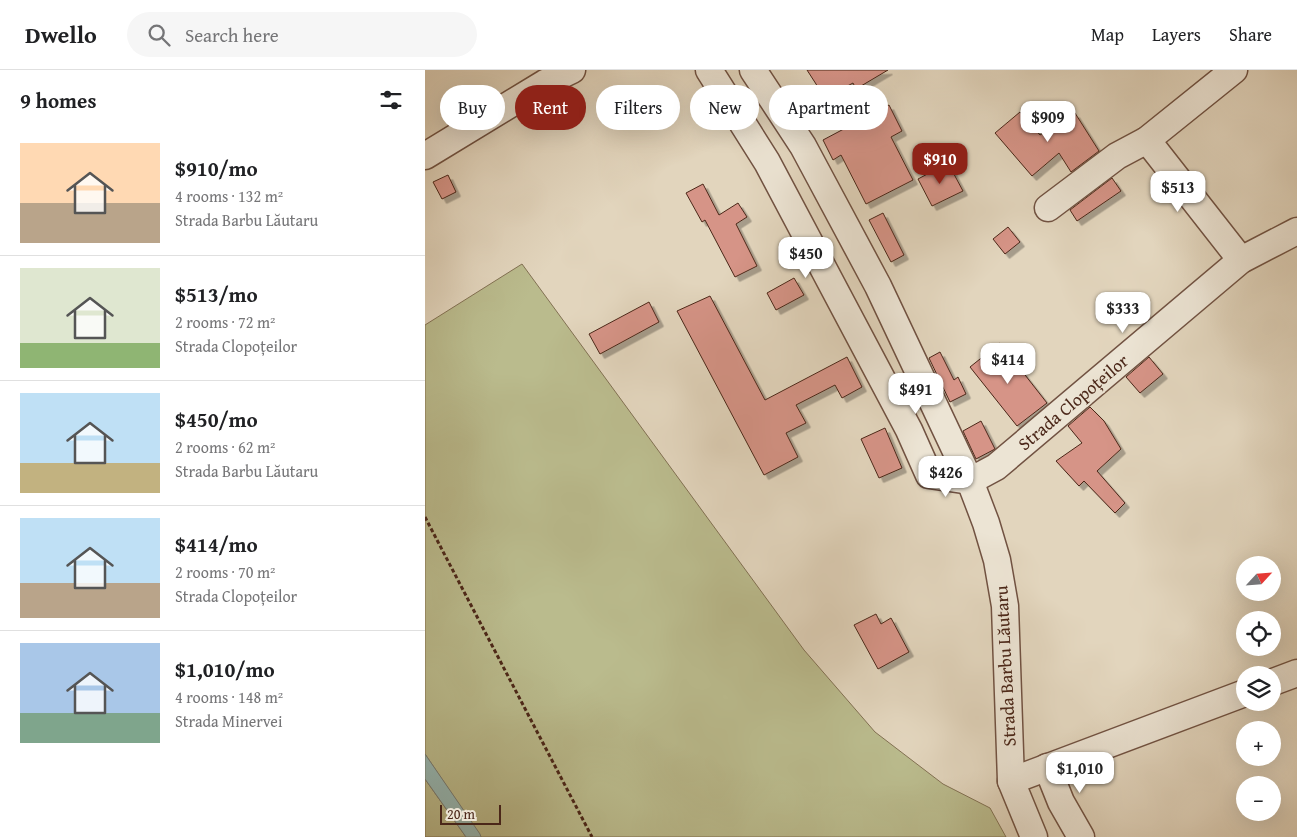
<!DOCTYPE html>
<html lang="en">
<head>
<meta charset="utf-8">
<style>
  :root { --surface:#fff; --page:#f6f6f6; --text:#202124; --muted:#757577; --line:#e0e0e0; --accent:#8f2418 }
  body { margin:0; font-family:"Gentium Book Plus",serif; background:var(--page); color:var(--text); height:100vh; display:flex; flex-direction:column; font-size:19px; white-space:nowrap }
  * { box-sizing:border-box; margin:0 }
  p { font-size:16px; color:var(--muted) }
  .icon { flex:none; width:28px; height:28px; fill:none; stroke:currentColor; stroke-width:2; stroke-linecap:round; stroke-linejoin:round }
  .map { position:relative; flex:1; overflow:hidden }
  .panel { display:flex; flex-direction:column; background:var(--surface); width:425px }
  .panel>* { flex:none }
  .hud { position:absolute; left:15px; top:15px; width:475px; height:45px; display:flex; gap:10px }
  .needle { width:32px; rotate:64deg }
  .buttons { position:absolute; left:811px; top:486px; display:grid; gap:10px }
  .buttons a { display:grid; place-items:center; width:45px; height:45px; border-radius:50%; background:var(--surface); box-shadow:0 5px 20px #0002; font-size:25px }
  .scale { position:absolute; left:15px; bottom:12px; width:61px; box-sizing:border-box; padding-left:5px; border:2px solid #4b2719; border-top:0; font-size:14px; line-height:18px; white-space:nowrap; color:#4b2719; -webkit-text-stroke:4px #ece4d4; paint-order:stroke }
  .price { position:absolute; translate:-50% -42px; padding:0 11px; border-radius:10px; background:#fff; color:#222; font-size:16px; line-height:32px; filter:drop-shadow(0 1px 2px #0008) }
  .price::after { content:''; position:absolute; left:50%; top:30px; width:15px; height:11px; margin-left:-8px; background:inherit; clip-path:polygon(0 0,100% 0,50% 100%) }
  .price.current { background:var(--accent); color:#fff }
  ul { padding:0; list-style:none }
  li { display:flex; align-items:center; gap:15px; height:125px; padding:0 20px }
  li+li { border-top:1px solid var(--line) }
  li span { display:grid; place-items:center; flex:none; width:140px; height:100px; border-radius:0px; color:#555 }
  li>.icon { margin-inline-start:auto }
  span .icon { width:60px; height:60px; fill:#fffc; stroke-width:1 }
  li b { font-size:21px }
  h2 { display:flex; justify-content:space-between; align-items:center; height:60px; padding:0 20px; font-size:21px }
  .chip { padding:0 18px; border-radius:22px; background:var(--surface); box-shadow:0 5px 20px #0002; font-size:18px; line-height:45px }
  .chip.current { background:var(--accent); color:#fff }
  header { display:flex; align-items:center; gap:30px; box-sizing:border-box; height:70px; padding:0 25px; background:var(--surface); border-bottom:1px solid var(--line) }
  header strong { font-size:24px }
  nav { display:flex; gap:28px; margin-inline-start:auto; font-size:18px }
  .search { width:350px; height:45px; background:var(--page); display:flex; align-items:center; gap:12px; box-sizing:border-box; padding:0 18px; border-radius:28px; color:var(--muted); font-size:19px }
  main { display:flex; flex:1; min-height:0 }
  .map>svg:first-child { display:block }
</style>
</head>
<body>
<header>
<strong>Dwello</strong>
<div class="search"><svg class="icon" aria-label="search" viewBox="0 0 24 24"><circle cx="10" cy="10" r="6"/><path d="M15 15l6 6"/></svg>Search here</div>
<nav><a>Map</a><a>Layers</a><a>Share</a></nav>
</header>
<main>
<section class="panel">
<h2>9 homes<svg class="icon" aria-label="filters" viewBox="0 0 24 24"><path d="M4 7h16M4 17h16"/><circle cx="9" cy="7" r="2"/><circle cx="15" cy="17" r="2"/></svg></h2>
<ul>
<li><span style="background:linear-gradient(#ffd9b3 60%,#b9a48a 0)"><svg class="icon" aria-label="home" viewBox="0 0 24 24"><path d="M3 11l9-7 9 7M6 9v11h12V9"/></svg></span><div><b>$910/mo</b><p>4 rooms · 132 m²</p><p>Strada Barbu Lăutaru</p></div></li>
<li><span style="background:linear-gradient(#dfe7d0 75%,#8fb573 0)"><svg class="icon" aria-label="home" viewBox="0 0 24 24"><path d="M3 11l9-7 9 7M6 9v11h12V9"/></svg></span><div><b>$513/mo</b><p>2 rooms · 72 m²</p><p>Strada Clopoțeilor</p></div></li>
<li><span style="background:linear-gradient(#bfe0f5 70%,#c2b280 0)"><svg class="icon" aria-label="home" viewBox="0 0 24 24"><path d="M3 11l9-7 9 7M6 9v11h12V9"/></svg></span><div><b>$450/mo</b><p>2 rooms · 62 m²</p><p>Strada Barbu Lăutaru</p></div></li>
<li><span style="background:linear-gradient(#bfe0f5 65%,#b9a48a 0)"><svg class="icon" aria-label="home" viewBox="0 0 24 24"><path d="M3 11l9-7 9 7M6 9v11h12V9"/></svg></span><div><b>$414/mo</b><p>2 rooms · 70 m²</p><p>Strada Clopoțeilor</p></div></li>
<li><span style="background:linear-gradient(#a9c7e8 70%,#7fa58c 0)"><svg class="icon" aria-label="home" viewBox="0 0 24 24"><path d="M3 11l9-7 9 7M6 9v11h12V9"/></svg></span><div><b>$1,010/mo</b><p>4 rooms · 148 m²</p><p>Strada Minervei</p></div></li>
</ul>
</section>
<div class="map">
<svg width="872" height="767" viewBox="0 0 872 767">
  <defs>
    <filter id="shadow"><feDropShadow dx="4.5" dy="4.5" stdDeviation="0" flood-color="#0004"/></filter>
  </defs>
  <rect width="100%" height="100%" fill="#e2d5bd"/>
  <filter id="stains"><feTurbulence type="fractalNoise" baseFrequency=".004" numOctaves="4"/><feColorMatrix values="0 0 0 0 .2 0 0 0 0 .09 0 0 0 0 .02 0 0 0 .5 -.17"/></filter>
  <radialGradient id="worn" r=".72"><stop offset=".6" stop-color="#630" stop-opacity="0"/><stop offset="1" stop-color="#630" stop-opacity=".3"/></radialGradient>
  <!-- green -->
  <g fill="#babb8d" stroke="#827153">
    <polygon points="97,194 379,580 450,662 518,714 565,738 581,767 56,767 0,684 0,255"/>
    <polygon points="0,709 41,767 0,767"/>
  </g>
  <!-- water -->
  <polygon fill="#95b8b5" stroke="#777e77" points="0,684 55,764 56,767 41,767 0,709"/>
  <!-- building -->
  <g fill="#d69487" stroke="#4b2719" filter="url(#shadow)">
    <polygon points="382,0 463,0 431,19 428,13 400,28"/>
    <polygon points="464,35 477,61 466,67 488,110 441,134 416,85 408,90 398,70"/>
    <polygon points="595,42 615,65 650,43 674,81 646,102 634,83 607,106 570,63"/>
    <polygon points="523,93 538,121 507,136 493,109"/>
    <polygon points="23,105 31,122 17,129 8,112"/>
    <polygon points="687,108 696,121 652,151 645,140"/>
    <polygon points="278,114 294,145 313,133 322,147 311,154 332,196 310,207 280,150 277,152 261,123"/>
    <polygon points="458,143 479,185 466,192 444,150"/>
    <polygon points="583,157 595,172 580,184 568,169"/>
    <polygon points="369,208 379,225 351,240 342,223"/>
    <polygon points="285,226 340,330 422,287 437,317 417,328 410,315 371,335 381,353 361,363 373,387 339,405 252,241"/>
    <polygon points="224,232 234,252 175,284 164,264"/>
    <polygon points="575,273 622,333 592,356 545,297"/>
    <polygon points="515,282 529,310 533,307 541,324 525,332 504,288"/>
    <polygon points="724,287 738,304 715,323 701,307"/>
    <polygon points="665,337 679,351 696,379 672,401 700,433 690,443 659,411 654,416 631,391 657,373 643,356"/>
    <polygon points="556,351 570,379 551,389 538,361"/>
    <polygon points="460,358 477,398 454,408 436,369"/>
    <polygon points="451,544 456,554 466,548 484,582 453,599 429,555"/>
  </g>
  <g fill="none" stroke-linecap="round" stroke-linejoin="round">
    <!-- minor casing -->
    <g stroke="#715242" stroke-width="29">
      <g id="minor">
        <polyline points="284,0 342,92 484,360 504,405 545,411 571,397 816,190 872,161"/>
        <polyline points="328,0 378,76 453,216 545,411 561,453 572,490 580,536 586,711 609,767"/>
        <polyline points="722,70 816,190"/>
        <polyline points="0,86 120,13 147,0"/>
        <polyline points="623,138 692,86 722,70 809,0"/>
        <polyline points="848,612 872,603"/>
        <polyline points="622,697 636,732 656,767"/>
        <polyline points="586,711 820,623"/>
      </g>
    </g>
    <!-- path -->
    <polyline stroke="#4b2719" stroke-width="3" stroke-dasharray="4 2.5" stroke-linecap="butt" points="0,447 167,767"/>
    <!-- minor -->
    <use href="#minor" stroke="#ece4d4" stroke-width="26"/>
  </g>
  <g text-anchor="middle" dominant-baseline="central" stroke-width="4" stroke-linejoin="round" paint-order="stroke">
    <!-- street labels -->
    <g font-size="18" fill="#4b2719" stroke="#ece4d4">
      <text transform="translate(648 332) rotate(-40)">Strada Clopoțeilor</text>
      <text transform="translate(580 596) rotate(-93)">Strada Barbu Lăutaru</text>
    </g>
  </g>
  <rect width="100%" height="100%" filter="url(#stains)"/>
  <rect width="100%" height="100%" fill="url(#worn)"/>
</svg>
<div class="buttons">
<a><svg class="needle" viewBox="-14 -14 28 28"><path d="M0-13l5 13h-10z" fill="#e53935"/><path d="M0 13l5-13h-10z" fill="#757577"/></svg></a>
<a><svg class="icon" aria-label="locate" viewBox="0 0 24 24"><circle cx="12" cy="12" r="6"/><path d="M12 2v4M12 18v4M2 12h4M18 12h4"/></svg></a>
<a><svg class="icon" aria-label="layers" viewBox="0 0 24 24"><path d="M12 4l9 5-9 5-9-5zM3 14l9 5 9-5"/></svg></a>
<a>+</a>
<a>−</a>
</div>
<div class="scale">20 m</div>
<b class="price" style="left:623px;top:73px">$909</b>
<b class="price current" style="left:515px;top:115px">$910</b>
<b class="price" style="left:753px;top:143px">$513</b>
<b class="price" style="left:381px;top:209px">$450</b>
<b class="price" style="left:698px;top:264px">$333</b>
<b class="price" style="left:583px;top:315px">$414</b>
<b class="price" style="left:491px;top:345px">$491</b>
<b class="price" style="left:521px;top:428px">$426</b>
<b class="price" style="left:655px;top:724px">$1,010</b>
<div class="hud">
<a class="chip">Buy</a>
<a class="chip current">Rent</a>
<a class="chip">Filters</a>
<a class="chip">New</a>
<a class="chip">Apartment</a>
</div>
</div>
</main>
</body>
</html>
